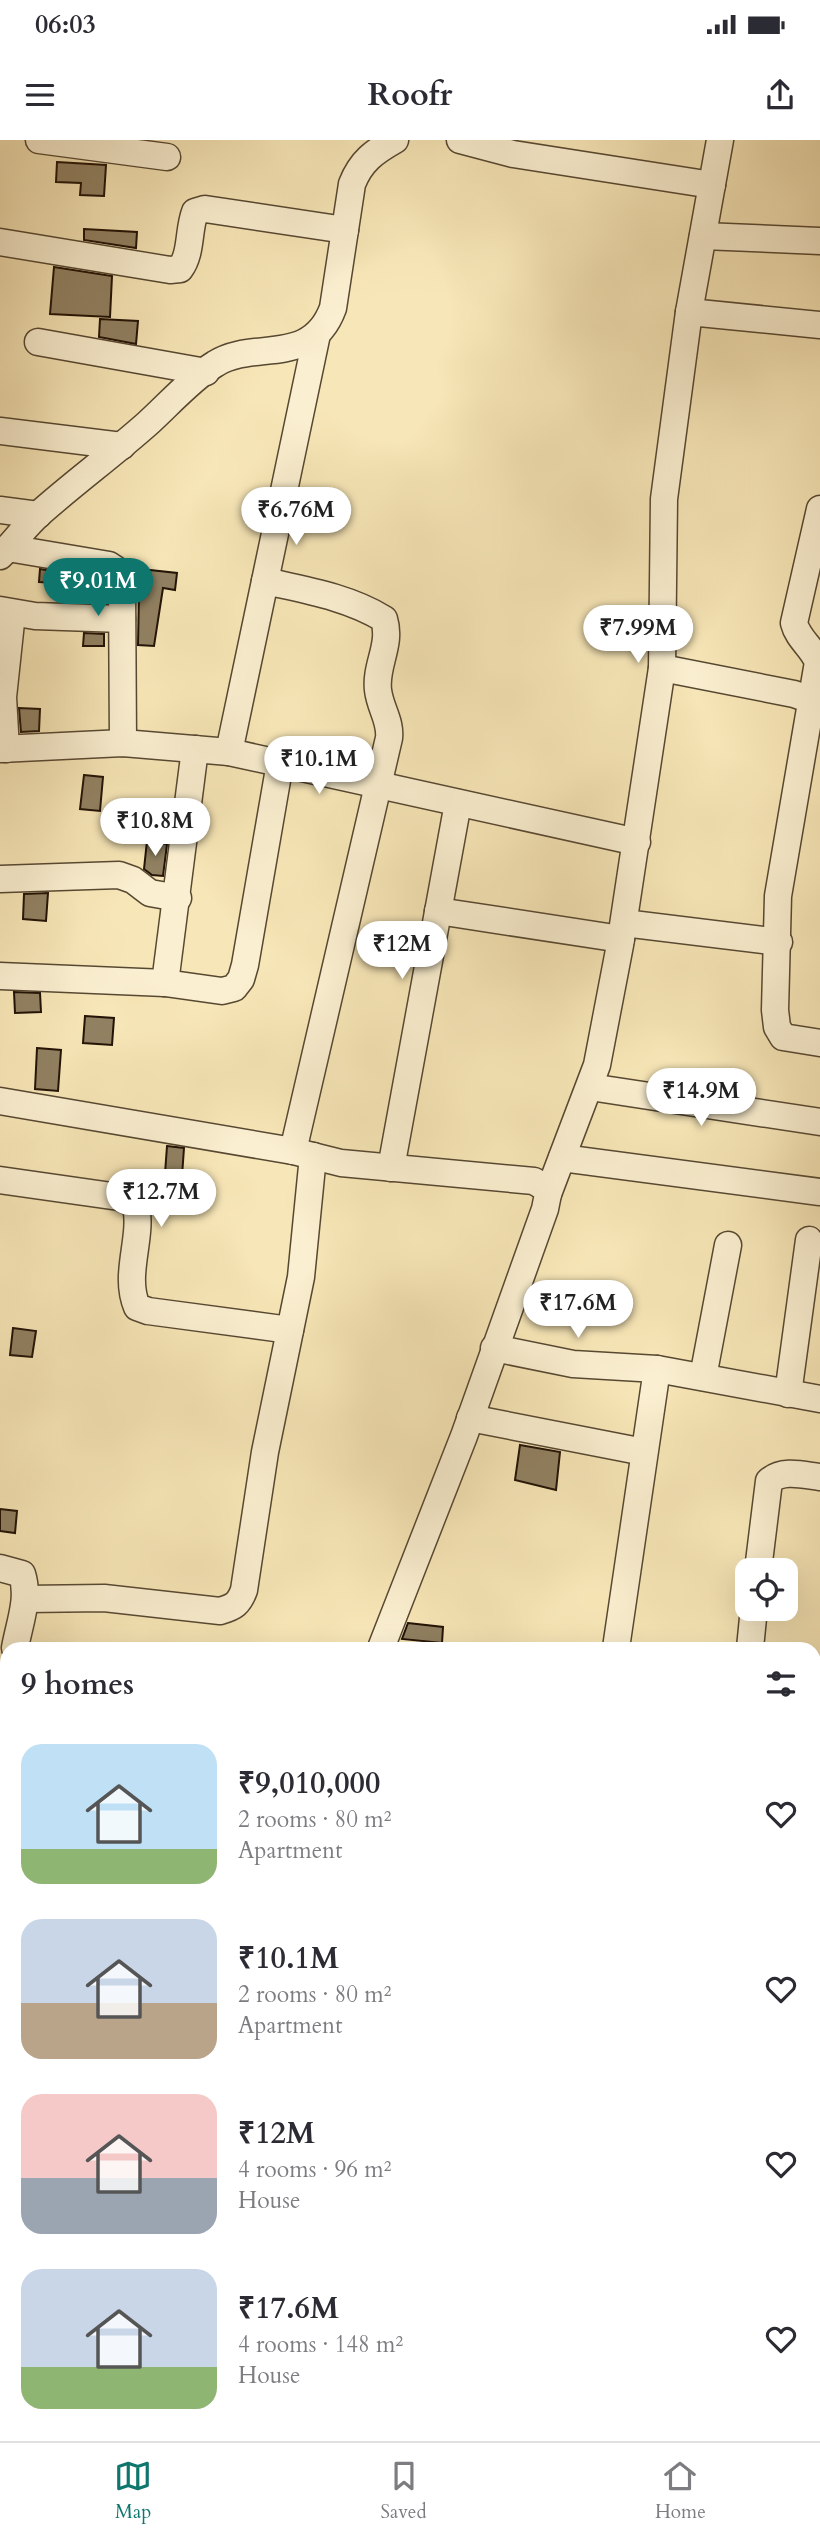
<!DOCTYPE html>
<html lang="en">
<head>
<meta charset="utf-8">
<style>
  :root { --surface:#fff; --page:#f2f2f3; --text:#2b2b33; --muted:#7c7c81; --line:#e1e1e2; --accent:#0f766e }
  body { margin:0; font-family:Cardo,serif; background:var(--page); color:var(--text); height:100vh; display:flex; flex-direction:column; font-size:26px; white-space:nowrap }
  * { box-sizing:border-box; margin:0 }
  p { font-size:23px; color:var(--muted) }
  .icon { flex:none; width:38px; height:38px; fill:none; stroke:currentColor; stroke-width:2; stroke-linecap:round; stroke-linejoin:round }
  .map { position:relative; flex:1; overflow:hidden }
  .details { position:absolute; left:0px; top:1502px; width:821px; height:800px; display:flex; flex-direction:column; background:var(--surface); border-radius:21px 21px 0 0; box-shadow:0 7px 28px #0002 }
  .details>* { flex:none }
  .buttons { position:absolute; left:735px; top:1418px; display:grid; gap:14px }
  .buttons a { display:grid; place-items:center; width:63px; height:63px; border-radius:14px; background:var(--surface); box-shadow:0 7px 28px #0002; font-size:35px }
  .price { position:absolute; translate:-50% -60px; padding:0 16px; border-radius:24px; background:#fff; color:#222; font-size:23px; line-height:46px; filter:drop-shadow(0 2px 4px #0008) }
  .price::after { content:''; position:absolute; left:50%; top:42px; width:21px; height:16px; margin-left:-10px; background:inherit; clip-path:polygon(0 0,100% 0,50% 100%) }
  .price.on { background:var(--accent); color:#fff }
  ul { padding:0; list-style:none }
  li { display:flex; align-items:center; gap:21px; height:175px; padding:0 21px }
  li span { display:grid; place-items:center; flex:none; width:196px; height:140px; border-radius:21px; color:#555 }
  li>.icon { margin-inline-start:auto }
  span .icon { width:84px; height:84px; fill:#fffc; stroke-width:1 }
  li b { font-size:30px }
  h2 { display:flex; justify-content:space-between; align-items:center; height:84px; padding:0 21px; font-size:30px }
  .status { display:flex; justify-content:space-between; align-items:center; height:49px; padding:0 35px; background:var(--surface); direction:ltr }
  .status svg { height:19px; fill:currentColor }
  header { display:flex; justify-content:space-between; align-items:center; height:91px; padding:0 21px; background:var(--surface); font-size:32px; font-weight:700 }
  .menu { display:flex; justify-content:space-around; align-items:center; height:98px; border-top:2px solid var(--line); background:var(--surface); font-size:19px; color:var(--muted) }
  .menu a { display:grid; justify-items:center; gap:4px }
  .menu .on { color:var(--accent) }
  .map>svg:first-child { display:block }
</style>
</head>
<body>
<div class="status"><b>06:03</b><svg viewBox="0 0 49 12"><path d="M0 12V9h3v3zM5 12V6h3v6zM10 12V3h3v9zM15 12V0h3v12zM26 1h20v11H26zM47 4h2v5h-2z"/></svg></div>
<header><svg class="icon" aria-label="menu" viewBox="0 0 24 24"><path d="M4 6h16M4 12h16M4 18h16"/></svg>Roofr<svg class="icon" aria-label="share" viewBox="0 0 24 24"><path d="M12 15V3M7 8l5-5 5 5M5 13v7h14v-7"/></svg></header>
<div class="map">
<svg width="820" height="2301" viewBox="0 0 820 2301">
  <rect width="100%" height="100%" fill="#f7e6b7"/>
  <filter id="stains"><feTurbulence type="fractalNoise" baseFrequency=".00286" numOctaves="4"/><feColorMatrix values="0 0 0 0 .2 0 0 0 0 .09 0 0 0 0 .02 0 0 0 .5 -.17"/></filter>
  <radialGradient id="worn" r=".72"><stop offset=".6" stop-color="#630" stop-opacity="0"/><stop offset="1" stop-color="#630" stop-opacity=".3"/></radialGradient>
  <!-- water -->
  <rect fill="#af9e7b" stroke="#77664c" stroke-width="2" x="25" y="2294" width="98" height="7"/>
  <!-- building -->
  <g fill="#918162" stroke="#221306" stroke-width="2">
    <polygon points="57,22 106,25 104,56 80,55 81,43 56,42"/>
    <polygon points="84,89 137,92 136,108 84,100"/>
    <polygon points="54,127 112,136 110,177 50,174"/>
    <polygon points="100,179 138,181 136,204 99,197"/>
    <polygon points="40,429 74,435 73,444 39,442"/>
    <polygon points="150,430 177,433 175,450 163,448 154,506 138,505 139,453 148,454"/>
    <polygon points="84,493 104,494 104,506 83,506"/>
    <polygon points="19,568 40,569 39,591 21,592"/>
    <polygon points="84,635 103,637 100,671 80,669"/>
    <polygon points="147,701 167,704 163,736 152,735 144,729"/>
    <polygon points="48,753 46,781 23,779 24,754"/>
    <polygon points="14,852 40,853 41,872 15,873"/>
    <polygon points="85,876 114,878 112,905 83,903"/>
    <polygon points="37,908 61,910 58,951 35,949"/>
    <polygon points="167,1006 184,1008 180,1064 163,1061"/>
    <polygon points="13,1188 36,1191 32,1217 10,1215"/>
    <polygon points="520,1305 560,1312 556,1350 515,1340"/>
    <polygon points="0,1369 17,1371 15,1393 0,1391"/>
    <polygon points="408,1483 443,1487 442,1503 402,1499"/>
  </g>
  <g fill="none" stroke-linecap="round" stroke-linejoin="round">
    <!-- minor casing -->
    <g stroke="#574832" stroke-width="29">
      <g id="minor">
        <polyline points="39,0 167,17"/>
        <polyline points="460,0 513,14 712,45"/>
        <polyline points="703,96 820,101"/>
        <path d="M0,102L170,130L180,129C192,113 188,90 195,72L205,69L345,90"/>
        <polyline points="689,172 820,185"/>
        <polyline points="38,202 206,232"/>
        <polyline points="0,291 122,306"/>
        <path d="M820,369L794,483C798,499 812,507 818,522L778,756L775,870L777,887L783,897L820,903"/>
        <polyline points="0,370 38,375"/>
        <polyline points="8,408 109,425 118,431 122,445 123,603"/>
        <path d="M0,416C14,403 25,386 40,373C75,342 112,315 147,284C167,266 192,238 215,224C254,199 311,228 333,168L352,44C361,21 374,12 395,0"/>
        <path d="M265,441C305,450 348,457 384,479C392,505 375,525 378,550C380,568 391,581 389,598L293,1011"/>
        <polyline points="0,470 35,476 122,479"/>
        <polyline points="662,528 794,554 820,563"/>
        <polyline points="0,609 123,603 229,612 637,702"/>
        <polyline points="6,609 3,557 12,473"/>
        <polyline points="229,612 317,194"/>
        <polyline points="0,739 119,735 133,740 150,753 178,758"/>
        <polyline points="438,771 621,799"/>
        <polyline points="624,783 779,802"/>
        <polyline points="0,836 165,843 222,851 234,848 241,839 245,825 280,623"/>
        <polyline points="165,843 195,609"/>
        <polyline points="590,947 820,982"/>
        <polyline points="0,961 293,1011 341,1023 534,1041 544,1047 548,1054 545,1069 464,1296 381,1508"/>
        <polyline points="562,1018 820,1052"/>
        <polyline points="391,1028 458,663"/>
        <path d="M0,1040L119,1057L136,1065C143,1099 123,1134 137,1167L148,1171L290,1190"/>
        <polyline points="548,1054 597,925 620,805 662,528 664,359 689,172 720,0"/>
        <polyline points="494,1208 573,1224 657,1229 820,1259"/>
        <polyline points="703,1237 728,1105"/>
        <polyline points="788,1254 809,1100"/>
        <polyline points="470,1278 644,1312"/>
        <path d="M0,1428L22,1434C30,1459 19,1484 15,1508"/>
        <path d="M758,1430L769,1341C783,1329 803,1335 820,1337"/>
        <path d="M26,1459L104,1458L220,1471C234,1467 239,1464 244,1450L265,1312L301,1137L313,1016"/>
        <polyline points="616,1508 657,1229"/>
        <polyline points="750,1508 754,1468"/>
        <polyline points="0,1538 7,1539"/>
        <polyline points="814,1629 820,1578"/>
        <polyline points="814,1711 820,1713"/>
        <polyline points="0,1744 7,1616"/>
        <polyline points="814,1917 820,1909"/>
        <polyline points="0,1960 7,1960"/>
        <polyline points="814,2109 816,2102"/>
        <polyline points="0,2173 7,2172"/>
        <polyline points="429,2294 430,2301"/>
        <polyline points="786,2301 788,2294"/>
      </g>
    </g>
    <!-- minor -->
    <use href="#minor" stroke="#faefd0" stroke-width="26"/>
  </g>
  <rect width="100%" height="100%" filter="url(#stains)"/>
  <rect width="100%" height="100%" fill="url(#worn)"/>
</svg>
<div class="buttons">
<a><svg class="icon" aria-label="locate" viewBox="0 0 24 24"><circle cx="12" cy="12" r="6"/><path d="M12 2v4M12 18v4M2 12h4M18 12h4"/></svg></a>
</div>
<b class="price" style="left:296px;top:407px">₹6.76M</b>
<b class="price on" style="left:98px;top:478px">₹9.01M</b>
<b class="price" style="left:638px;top:525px">₹7.99M</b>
<b class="price" style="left:319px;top:656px">₹10.1M</b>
<b class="price" style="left:155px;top:718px">₹10.8M</b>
<b class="price" style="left:402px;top:841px">₹12M</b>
<b class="price" style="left:701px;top:988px">₹14.9M</b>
<b class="price" style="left:161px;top:1089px">₹12.7M</b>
<b class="price" style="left:578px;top:1200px">₹17.6M</b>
<section class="details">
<h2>9 homes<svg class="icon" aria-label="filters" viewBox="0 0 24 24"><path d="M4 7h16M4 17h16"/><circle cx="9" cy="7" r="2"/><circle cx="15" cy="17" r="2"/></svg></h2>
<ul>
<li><span style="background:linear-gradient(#bfe0f5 75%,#8fb573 0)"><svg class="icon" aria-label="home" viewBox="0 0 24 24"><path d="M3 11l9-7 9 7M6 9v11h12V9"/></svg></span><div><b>₹9,010,000</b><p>2 rooms · 80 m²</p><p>Apartment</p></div><svg class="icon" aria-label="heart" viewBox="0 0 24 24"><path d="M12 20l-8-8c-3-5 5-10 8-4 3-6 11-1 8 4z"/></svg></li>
<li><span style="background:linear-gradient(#c9d6e8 60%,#b9a48a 0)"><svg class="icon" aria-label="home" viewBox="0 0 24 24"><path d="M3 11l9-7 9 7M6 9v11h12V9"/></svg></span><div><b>₹10.1M</b><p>2 rooms · 80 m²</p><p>Apartment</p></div><svg class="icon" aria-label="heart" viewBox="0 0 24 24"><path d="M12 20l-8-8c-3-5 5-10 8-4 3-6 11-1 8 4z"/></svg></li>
<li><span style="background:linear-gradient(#f6c9c9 60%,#9aa5b1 0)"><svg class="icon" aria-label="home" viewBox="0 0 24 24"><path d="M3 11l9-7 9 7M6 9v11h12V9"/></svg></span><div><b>₹12M</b><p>4 rooms · 96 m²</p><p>House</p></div><svg class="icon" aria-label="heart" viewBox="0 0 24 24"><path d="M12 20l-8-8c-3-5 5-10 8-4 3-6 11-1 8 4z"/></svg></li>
<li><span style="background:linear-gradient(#c9d6e8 70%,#8fb573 0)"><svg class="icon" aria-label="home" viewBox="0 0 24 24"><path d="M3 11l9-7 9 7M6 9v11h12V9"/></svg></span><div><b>₹17.6M</b><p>4 rooms · 148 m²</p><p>House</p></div><svg class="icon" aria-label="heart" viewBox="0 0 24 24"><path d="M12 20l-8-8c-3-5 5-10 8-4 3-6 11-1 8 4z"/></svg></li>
</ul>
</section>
</div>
<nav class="menu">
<a class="on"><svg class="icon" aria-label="map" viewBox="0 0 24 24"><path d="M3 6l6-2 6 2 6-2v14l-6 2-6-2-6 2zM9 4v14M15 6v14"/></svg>Map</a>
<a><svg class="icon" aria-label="saved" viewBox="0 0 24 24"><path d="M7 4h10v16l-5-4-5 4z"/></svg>Saved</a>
<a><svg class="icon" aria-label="home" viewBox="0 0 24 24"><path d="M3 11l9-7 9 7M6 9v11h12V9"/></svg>Home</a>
</nav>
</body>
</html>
